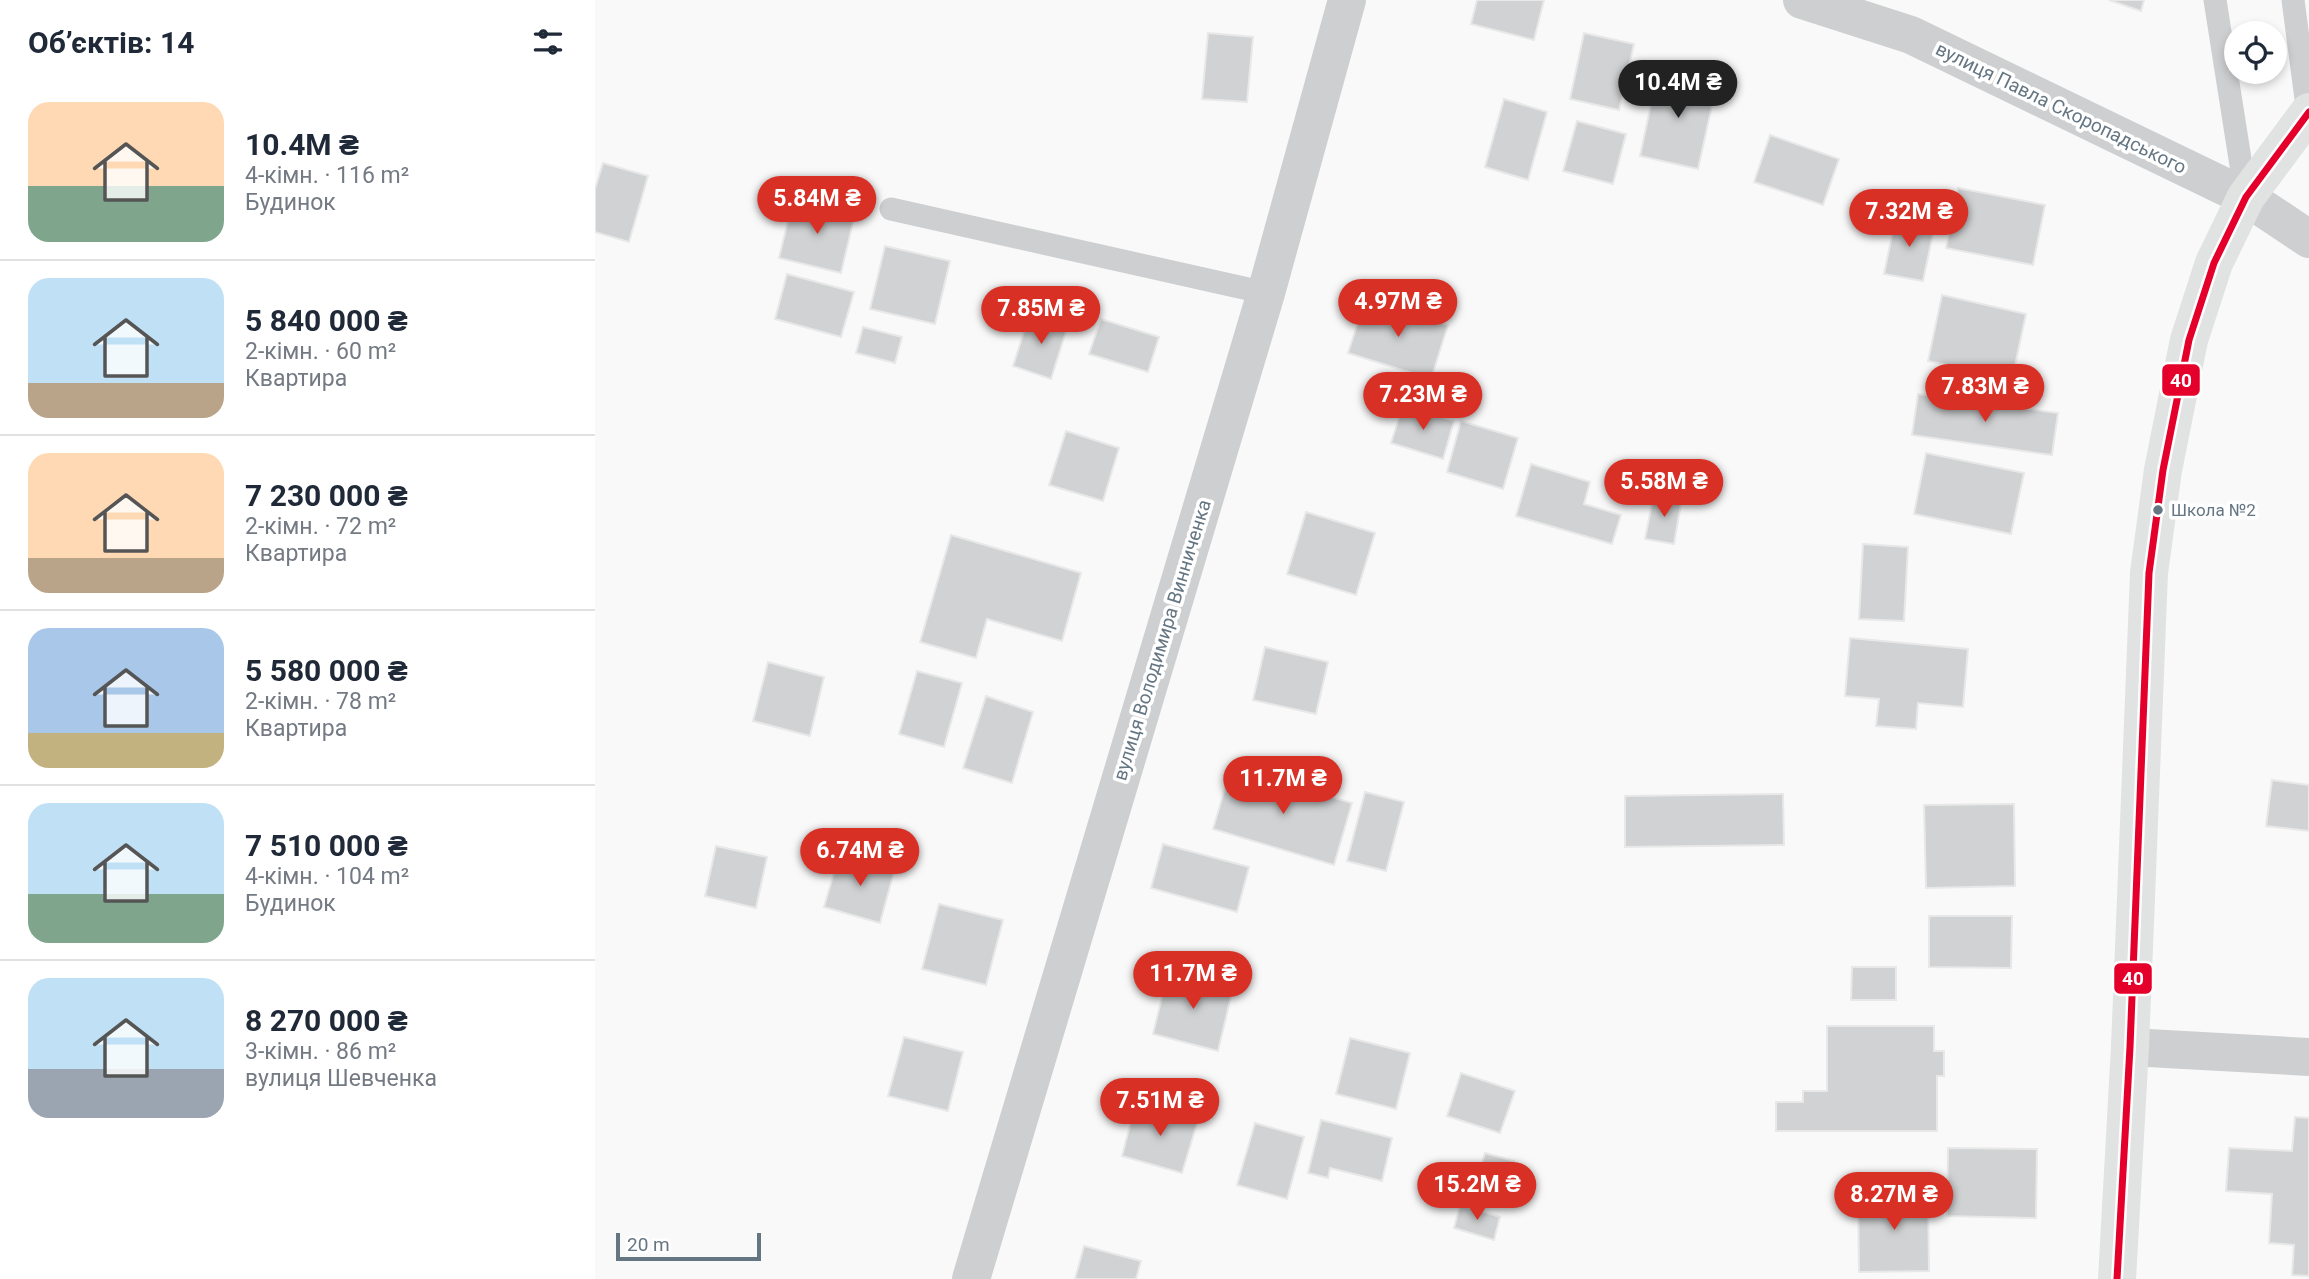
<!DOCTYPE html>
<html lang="uk">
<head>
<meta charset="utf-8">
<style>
  :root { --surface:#fff; --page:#f2f2f3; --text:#1f2937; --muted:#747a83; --line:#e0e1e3; --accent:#d93025 }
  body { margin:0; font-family:Roboto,sans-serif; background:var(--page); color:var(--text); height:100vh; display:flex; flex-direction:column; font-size:26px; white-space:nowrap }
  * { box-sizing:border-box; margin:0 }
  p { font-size:23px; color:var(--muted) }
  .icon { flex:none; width:38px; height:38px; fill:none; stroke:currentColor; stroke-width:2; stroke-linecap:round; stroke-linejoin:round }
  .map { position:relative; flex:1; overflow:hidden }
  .details { display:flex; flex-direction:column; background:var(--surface); width:595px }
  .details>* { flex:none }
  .tools { position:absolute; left:1629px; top:21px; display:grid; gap:14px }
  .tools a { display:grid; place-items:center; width:63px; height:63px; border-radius:50%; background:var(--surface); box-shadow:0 4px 10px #0003; font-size:35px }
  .scale { position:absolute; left:21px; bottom:18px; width:145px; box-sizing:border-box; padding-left:7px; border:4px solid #657683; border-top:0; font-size:19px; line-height:24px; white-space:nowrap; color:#657683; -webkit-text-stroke:5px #fff; paint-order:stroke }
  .price { position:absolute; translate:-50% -60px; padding:0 16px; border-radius:24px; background:var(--accent); color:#fff; font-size:23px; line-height:46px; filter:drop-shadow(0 2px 4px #0008) }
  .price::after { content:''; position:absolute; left:50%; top:42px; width:21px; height:16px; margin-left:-10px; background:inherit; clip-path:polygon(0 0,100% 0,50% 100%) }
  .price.on { background:#222; color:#fff }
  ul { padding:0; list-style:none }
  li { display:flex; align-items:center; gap:21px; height:175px; padding:0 28px }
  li+li { border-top:2px solid var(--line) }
  li span { display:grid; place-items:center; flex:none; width:196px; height:140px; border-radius:21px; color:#555 }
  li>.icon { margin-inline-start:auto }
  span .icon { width:84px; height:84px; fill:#fffc; stroke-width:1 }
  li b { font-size:30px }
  h2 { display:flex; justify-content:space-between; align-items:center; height:84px; padding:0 28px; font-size:30px }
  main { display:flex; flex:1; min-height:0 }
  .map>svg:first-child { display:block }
</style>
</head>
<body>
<main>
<section class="details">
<h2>Об’єктів: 14<svg class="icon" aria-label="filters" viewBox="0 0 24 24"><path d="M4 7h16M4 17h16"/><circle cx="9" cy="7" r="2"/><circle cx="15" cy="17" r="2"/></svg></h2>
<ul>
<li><span style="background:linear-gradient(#ffd9b3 60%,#7fa58c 0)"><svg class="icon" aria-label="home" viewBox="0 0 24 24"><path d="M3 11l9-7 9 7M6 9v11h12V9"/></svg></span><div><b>10.4M ₴</b><p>4-кімн. · 116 m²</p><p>Будинок</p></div></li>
<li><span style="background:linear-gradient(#bfe0f5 75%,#b9a48a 0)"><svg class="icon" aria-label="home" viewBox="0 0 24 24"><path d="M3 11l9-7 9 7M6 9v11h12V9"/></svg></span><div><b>5 840 000 ₴</b><p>2-кімн. · 60 m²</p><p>Квартира</p></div></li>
<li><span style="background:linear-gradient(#ffd9b3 75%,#b9a48a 0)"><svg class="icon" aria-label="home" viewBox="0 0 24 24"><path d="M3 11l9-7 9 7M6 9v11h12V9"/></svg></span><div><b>7 230 000 ₴</b><p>2-кімн. · 72 m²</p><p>Квартира</p></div></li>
<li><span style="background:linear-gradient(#a9c7e8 75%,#c2b280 0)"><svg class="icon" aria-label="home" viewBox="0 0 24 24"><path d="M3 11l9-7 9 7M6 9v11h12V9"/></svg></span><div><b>5 580 000 ₴</b><p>2-кімн. · 78 m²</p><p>Квартира</p></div></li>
<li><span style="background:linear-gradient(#bfe0f5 65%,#7fa58c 0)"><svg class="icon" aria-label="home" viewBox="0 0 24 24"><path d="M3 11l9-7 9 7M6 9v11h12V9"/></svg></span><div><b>7 510 000 ₴</b><p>4-кімн. · 104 m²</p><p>Будинок</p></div></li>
<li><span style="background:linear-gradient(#bfe0f5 65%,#9aa5b1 0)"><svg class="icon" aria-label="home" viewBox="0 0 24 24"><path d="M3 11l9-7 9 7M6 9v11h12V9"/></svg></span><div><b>8 270 000 ₴</b><p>3-кімн. · 86 m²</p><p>вулиця Шевченка</p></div></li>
</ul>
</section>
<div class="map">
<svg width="1714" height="1279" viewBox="0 0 1714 1279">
  <rect width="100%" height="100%" fill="#f9f9f9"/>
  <!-- building -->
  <g fill="#d0d2d3" stroke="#e8e8e8" stroke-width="2">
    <polygon points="882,0 949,0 939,40 876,24"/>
    <polygon points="1514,0 1549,0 1546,11"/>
    <polygon points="613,33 658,37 652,102 607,99"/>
    <polygon points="989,33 1039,44 1024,110 975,99"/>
    <polygon points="1063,71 1122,83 1103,169 1045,156"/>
    <polygon points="909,99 952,112 933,180 890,167"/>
    <polygon points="982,121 1031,134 1018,184 968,171"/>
    <polygon points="1175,135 1244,159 1228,205 1159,182"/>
    <polygon points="8,163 53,176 34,242 0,232 0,189"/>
    <polygon points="1363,188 1450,205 1438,265 1351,248"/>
    <polygon points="198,200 260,214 246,273 184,258"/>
    <polygon points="1301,216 1340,224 1328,281 1289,274"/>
    <polygon points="290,246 355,261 340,324 275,309"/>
    <polygon points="192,274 259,292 246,337 180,319"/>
    <polygon points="1347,295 1431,314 1419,370 1398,365 1396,374 1333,361"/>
    <polygon points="771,298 853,325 836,379 753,353"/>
    <polygon points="435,313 473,325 456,379 418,366"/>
    <polygon points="506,319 564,337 553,372 494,354"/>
    <polygon points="268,327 307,337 300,363 261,353"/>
    <polygon points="1323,394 1463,413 1457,455 1317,435"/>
    <polygon points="808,405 859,421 848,459 796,443"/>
    <polygon points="866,421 923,438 908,489 852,472"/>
    <polygon points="471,431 524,448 508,501 454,485"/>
    <polygon points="1331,453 1429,473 1416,534 1319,514"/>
    <polygon points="936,464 995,482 989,504 1026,515 1017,544 921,516"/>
    <polygon points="1059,493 1087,498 1079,544 1050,539"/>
    <polygon points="711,512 780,533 761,595 692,574"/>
    <polygon points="356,535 486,573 467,641 392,619 381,658 325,642"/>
    <polygon points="1268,544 1313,547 1309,621 1264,619"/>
    <polygon points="1255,638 1373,649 1368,707 1323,703 1321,729 1281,726 1284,699 1250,696"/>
    <polygon points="670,647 733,662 721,714 658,700"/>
    <polygon points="173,662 229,677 215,736 158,721"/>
    <polygon points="322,671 367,683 349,747 304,734"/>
    <polygon points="391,696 438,712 417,783 368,768"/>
    <polygon points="636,768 757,803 739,865 618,829"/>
    <polygon points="1677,780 1714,785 1714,831 1671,826"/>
    <polygon points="770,792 809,802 791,871 752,861"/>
    <polygon points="1188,794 1189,845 1030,847 1030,796"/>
    <polygon points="1419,804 1420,886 1331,888 1329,805"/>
    <polygon points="568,844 654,867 642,912 556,888"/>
    <polygon points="121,846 172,857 161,908 110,896"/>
    <polygon points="245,852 300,868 285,923 229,907"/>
    <polygon points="344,904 408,920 391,985 327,969"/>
    <polygon points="1334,916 1417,916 1416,968 1334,967"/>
    <polygon points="1257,967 1301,967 1301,1000 1256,1000"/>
    <polygon points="573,972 638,988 623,1051 558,1034"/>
    <polygon points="1232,1026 1339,1026 1339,1051 1349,1051 1349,1076 1342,1076 1342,1131 1181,1131 1181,1102 1208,1102 1208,1091 1232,1091"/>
    <polygon points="309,1037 368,1052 353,1111 293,1096"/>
    <polygon points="755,1038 815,1053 801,1109 741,1094"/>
    <polygon points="866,1073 920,1091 905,1133 852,1116"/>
    <polygon points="541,1102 603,1120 587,1173 527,1156"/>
    <polygon points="1700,1117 1714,1118 1714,1276 1697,1275 1699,1245 1674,1243 1677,1194 1631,1191 1634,1148 1697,1151"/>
    <polygon points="726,1120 797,1138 787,1181 735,1168 733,1178 713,1173"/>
    <polygon points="660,1123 709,1137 692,1199 642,1185"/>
    <polygon points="1353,1148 1442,1149 1441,1218 1352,1216"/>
    <polygon points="890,1153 919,1161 906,1205 877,1196"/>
    <polygon points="1333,1191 1334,1271 1264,1272 1263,1193"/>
    <polygon points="865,1205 905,1217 899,1240 859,1228"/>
    <polygon points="489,1246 546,1261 541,1279 480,1279"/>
  </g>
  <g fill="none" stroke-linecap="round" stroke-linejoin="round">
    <!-- lane -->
    <g stroke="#cecfd0" stroke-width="23">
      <polyline points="1620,0 1651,197"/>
      <polyline points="1698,0 1713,114"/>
      <polyline points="296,209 671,293"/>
    </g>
    <!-- street -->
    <g stroke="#cecfd0" stroke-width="38">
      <polyline points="1207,0 1316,35 1651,197 1714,239"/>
      <polyline points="1535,1047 1714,1057"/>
      <polyline points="376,1279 671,293 752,0"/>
    </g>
    <!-- secondary -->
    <polyline stroke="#e1e2e2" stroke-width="38" points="1522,1279 1535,1047 1554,573 1568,470 1594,340 1619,263 1651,197 1714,112"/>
    <!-- bus-1 casing -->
    <g stroke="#fff" stroke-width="12">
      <polyline id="bus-1" points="1522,1279 1535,1047 1554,573 1568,470 1594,340 1619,263 1651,197 1714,112"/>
    </g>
    <!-- bus-1 -->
    <use href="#bus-1" stroke="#e4002b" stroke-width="7"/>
  </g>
  <!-- markers -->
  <circle fill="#657683" stroke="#fff" stroke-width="2.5" cx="1563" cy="510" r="6"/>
  <g text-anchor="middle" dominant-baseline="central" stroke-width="7" stroke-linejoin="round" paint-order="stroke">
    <!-- bus labels -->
    <g font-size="17" fill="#657683" stroke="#fff" text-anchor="start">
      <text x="1576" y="510">Школа №2</text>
    </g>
    <!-- street labels -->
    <g font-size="19" fill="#657683" stroke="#fff">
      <text transform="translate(1466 108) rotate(26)">вулиця Павла Скоропадського</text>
      <text transform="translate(567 640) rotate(-73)">вулиця Володимира Винниченка</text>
    </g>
  </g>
  <g stroke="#fff" stroke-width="2.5">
    <rect x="1566" y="363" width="40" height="34" rx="7" fill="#e4002b"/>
    <rect x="1518" y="962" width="40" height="33" rx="7" fill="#e4002b"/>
  </g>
  <g font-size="19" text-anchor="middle" font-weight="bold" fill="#fff">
    <text x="1586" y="387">40</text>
    <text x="1538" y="985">40</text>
  </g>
</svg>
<div class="tools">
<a><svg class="icon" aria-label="locate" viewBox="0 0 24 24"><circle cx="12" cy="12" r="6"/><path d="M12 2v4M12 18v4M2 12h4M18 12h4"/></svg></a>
</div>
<div class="scale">20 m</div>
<b class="price on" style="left:1083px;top:120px">10.4M ₴</b>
<b class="price" style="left:222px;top:236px">5.84M ₴</b>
<b class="price" style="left:1314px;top:249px">7.32M ₴</b>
<b class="price" style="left:803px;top:339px">4.97M ₴</b>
<b class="price" style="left:446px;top:346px">7.85M ₴</b>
<b class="price" style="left:1390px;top:424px">7.83M ₴</b>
<b class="price" style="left:828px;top:432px">7.23M ₴</b>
<b class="price" style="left:1069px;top:519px">5.58M ₴</b>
<b class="price" style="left:688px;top:816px">11.7M ₴</b>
<b class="price" style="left:265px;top:888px">6.74M ₴</b>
<b class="price" style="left:598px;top:1011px">11.7M ₴</b>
<b class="price" style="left:565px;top:1138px">7.51M ₴</b>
<b class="price" style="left:882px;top:1222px">15.2M ₴</b>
<b class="price" style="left:1299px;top:1232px">8.27M ₴</b>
</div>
</main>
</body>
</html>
